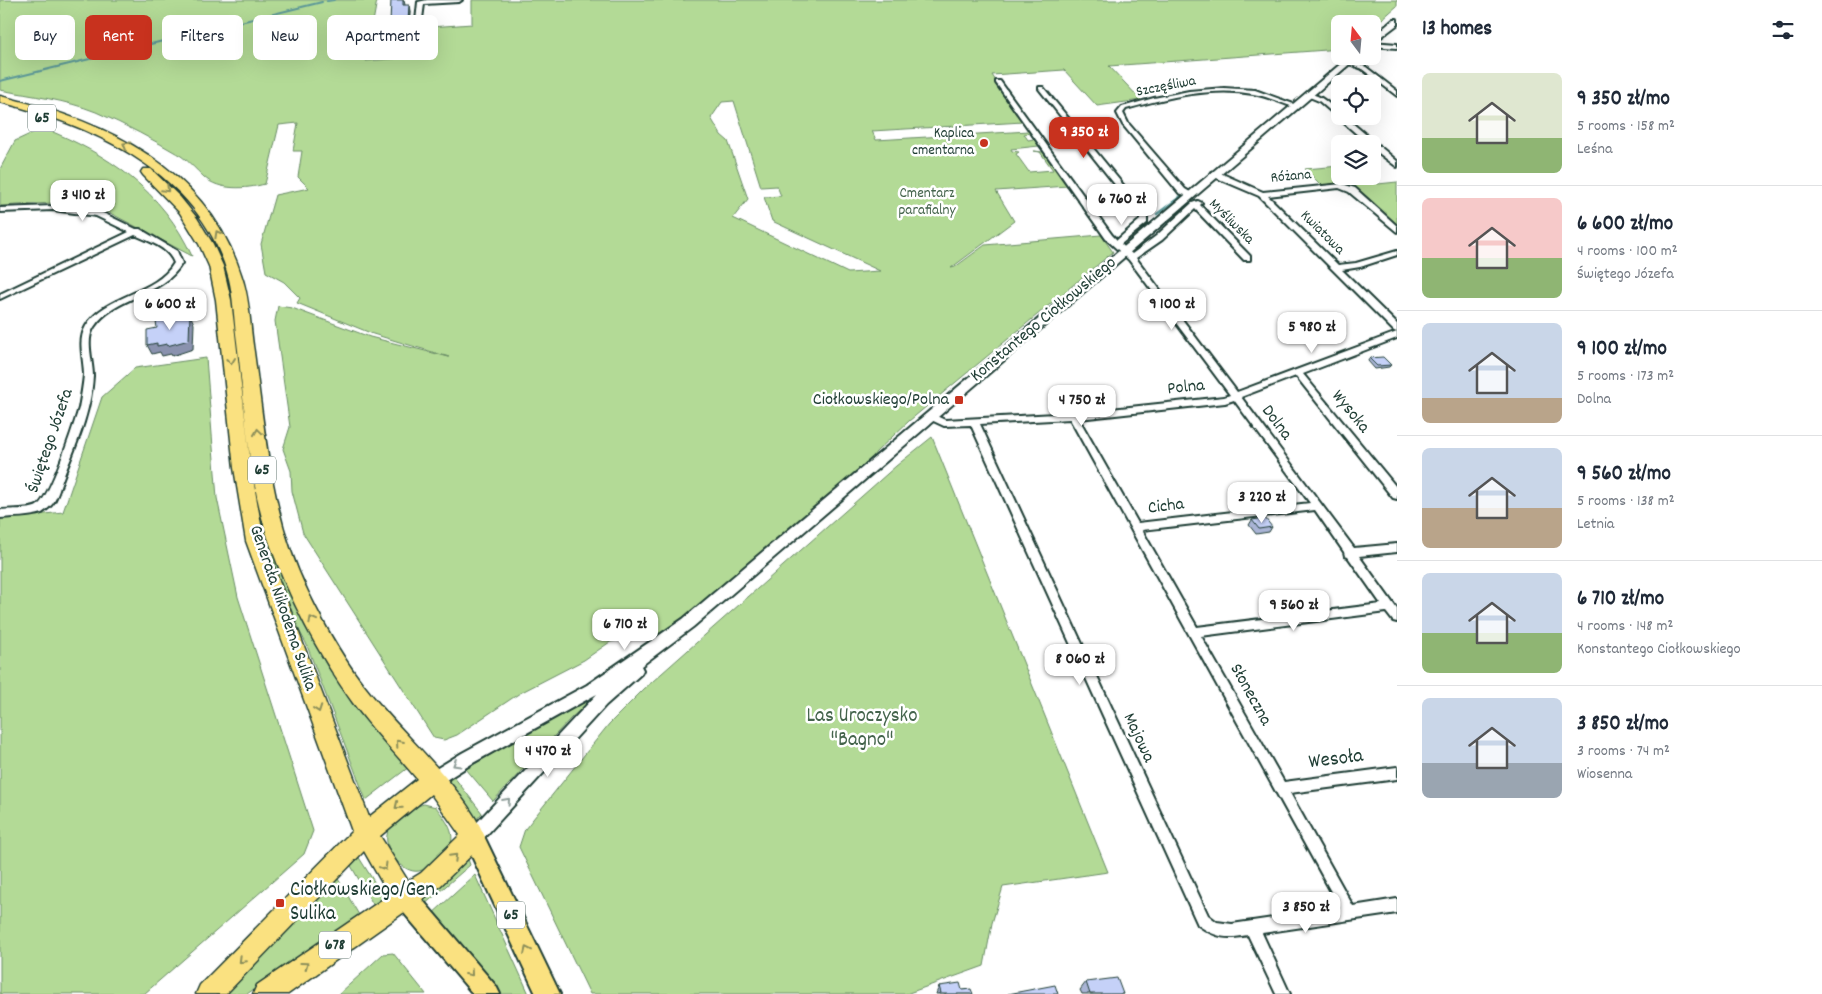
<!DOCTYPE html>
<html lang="en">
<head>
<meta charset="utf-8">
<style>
  :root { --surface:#fff; --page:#f6f6f7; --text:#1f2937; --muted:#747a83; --line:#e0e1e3; --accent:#c8321e }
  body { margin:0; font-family:Dekko,sans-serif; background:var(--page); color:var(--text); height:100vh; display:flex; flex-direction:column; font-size:19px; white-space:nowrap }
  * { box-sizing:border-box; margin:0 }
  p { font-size:16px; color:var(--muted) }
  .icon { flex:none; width:28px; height:28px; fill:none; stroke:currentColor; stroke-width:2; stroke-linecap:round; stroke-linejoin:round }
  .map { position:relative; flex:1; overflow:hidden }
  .details { display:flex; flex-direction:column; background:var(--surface); width:425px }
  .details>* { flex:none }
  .hud { position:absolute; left:15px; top:15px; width:475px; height:45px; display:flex; gap:10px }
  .needle { width:32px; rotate:344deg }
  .tools { position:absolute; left:1331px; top:15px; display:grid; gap:10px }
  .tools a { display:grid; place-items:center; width:50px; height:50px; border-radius:8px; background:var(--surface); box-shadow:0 5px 20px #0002; font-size:25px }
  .price { position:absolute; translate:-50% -42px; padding:0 11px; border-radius:10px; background:#fff; color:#222; font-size:16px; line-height:32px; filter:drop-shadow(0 1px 2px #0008) }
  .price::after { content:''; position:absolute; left:50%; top:30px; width:15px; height:11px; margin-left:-8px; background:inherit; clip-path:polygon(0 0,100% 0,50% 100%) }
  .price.current { background:var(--accent); color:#fff }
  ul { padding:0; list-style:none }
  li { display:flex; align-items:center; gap:15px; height:125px; padding:0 25px }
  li+li { border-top:1px solid var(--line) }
  li span { display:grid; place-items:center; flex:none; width:140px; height:100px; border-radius:8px; color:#555 }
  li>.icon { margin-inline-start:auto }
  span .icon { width:60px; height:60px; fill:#fffc; stroke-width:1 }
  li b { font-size:21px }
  h2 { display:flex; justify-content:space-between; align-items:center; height:60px; padding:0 25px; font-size:21px }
  .pill { padding:0 18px; border-radius:8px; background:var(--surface); box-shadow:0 5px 20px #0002; font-size:18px; line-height:45px }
  .pill.current { background:var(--accent); color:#fff }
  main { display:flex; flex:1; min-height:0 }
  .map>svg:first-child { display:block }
</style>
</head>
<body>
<main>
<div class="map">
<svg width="1397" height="994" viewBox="0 0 1397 994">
  <rect width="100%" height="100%" fill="#fff"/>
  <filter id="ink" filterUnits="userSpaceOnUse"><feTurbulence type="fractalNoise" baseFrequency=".02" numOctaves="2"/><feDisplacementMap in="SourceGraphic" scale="10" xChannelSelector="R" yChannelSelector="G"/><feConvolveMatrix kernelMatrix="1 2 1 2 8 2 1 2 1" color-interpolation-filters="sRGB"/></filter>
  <g filter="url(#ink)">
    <!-- green -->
    <g fill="#b3da96" stroke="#698c65" fill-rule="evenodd">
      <path d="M0,0H377L366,61L427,56L430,27L472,24V0H1397V6L1373,27L1372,24H1340V49L1109,66L1141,100L1097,106L1064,70L992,75L1023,122L872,131L876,140L1029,131L1031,133L1024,134L1028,140L1034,139L1039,146L1011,149L1012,151L1019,152L1016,154L1029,172L1053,170L1040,152L1034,151L1043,152L1068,186L996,191L1014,221L951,268L955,267L985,245L1101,235L1113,252L909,421L876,452L868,464L680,620L658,635L650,638L623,639L610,642L584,660L520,693L457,735L444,740L434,738L303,533L292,491L291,471L283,449L290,427L275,321L278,306L292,308L370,337L449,357L373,334L297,303L300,298L284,282L266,272L261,244L275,195L309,188L298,177L302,151H293L298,123L279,125L265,184C246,189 219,191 204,177C196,170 190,162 181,156C154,140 126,125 96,112C66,100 32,96 0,90ZM734,101L761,187L777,186L781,196L764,197L772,221L880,271L848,273L733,218L748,199L728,141L721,135L711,118L722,102Z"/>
      <path d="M43,128C107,153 163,191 192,256L110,213L52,203L0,206V169L15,141Z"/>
      <path d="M1340,166V176H1370L1378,184L1397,182V225C1369,200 1361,181 1321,185L1305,169Z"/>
      <polygon points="229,273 265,521 276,564 290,595 327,666 354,704 409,767 366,800 306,643 289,612 271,566 258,522 225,274"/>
      <polygon points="206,358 217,498 238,597 313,831 304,854 144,994 0,994 0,519 63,512 102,397 135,368"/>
      <polygon points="932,437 1108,872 1003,887 992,923 984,966 906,994 590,994 519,847 525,829 609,724 644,689 896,466"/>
      <polygon points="604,689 572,717 493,801 466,769"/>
      <polygon points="454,777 482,813 475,821 445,783"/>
      <path d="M424,804L436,807C447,822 461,838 444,854C436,860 429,869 419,871C403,874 384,850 387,835C389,821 411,807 424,804Z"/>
      <polygon points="358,856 385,899 374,906 350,864"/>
      <polygon points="468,859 470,865 423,906 419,901"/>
      <polygon points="475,875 529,994 499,994 431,915"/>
      <polygon points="337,877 359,915 247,994 222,994"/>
      <polygon points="393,953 426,994 339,994 383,954"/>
    </g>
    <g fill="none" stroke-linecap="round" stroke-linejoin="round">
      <!-- stream-far1 -->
      <g stroke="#5c9899" stroke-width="2">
        <polyline points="327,1 334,0"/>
        <polyline points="0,81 322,2"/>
      </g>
      <!-- stream -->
      <polyline stroke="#5c9899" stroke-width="2.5" points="1157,214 1184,194"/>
      <!-- minor casing -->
      <g stroke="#1f3d34" stroke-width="4">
        <g id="minor">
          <polygon points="427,0 462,0 459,2 424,4 420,34 387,36 385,38 383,43 379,43 379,37 386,32 415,31 418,2"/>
          <polygon points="1372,42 1397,44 1397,48 1372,46"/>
          <polygon points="1348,60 1366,67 1397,91 1397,96 1362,69 1346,63 1345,62"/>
          <path d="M996,81H1000L1112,235L1117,240L1140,220V216L1039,89V87H1043L1147,214V223L1121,244L1132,254L1156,236L1192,203L1198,201L1202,203L1200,205L1250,256V260H1244L1195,209L1162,240L1136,258L1237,392L1397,332V338L1303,374L1397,488V499L1393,498L1296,376L1241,397L1354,548L1397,544V552L1359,556L1397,609V622L1393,621L1386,612L1201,636L1284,782L1397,767V779L1290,793L1353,906L1397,899V913L1262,933L1290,994H1276L1248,935C1227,939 1216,938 1198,925L971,425L944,426L927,418L925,416L930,413L945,420L1073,413L1224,397L1230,395L1129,260L1106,239L996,83ZM1234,400L1310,503L1138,523L1079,419L1225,403ZM1070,419L1340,908L1232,924L1217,922L1208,915L980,424ZM1315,510L1344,552L1345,556L1348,557L1381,604L1197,627L1142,530Z"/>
          <path d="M1224,88L1255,90L1299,106L1294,107C1280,103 1267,96 1253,94C1212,86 1166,98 1126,109L1123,113L1128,123L1185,189L1195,195L1191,197L1179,193L1123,125L1117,113L1122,107L1154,98L1189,91Z"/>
          <path d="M1307,94C1320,93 1330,105 1340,113V116H1344L1397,161V167L1372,148V144H1368L1319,101L1307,96Z"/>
          <polygon points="1212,172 1218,172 1263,192 1342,184 1355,188 1397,226 1397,232 1349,192 1339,188 1268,196 1338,265 1356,263 1397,251 1397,255 1360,267 1342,270 1397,324 1397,332 1394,331 1259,196 1212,176"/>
          <path d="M53,206L101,212L136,229H140L177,251L182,263C163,297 114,296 94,327C85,340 93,361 93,376C91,412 76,445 63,478C60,486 58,496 53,503C51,506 45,511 42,513C32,517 11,517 0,518V510C9,509 31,510 37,506C50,498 74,425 79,408C81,397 83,386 84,375C84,359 77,341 86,326C105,294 155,295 174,263C168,247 150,242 135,235L0,299V294L129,232L96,216L53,210L0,212V208Z"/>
        </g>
      </g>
      <!-- tertiary casing -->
      <g stroke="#1f3d34" stroke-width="4">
        <g id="tertiary">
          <polygon points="1394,19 1397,19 1397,25 1372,44 1372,38"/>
          <polygon points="1350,56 1359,56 693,627 641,666 643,670 641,674 606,705 480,842 474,845 468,842 466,837 468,832 597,694 473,763 438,785 432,787 426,785 424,780 426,775 462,753 587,685 683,619"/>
        </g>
      </g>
      <!-- primary casing -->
      <g stroke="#1f3d34" stroke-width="4">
        <g id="primary">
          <polygon points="474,827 481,830 560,994 536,994 463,837 467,830"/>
          <polygon points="406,887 414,890 496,986 500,994 473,994 398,906 395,898 398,890"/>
        </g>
      </g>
      <!-- trunk casing -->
      <g stroke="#1f3d34" stroke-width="3">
        <path id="trunk" d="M0,96C105,121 207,166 242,277C250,300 250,328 254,352C265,433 271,517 308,592C325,627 345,663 370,693C404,736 464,787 485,837L482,845L437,889L288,994H253L257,985L389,895L364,851L226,994H196L200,985L352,831L246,541L234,468L216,300L209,266L199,244L180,213L143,175L141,172L143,169H151L180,197L197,218L213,244L223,266L231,300L251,468L264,541L369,817L417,779C396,754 373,730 353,703C318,654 289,598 269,541C247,476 245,401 236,334C234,316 233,296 229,279C202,174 95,126 0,102ZM431,794L460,835L421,873L408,881L380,836Z"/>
      </g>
      <!-- minor -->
      <use href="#minor" fill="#fff" fill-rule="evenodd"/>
      <!-- tertiary -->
      <use href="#tertiary" fill="#fff" fill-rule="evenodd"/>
      <!-- primary -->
      <use href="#primary" fill="#fae180" fill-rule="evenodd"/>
      <!-- trunk -->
      <use href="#trunk" fill="#fae180" fill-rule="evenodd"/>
    </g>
    <!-- wall -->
    <g fill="#a9b4d5" stroke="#1f3d34">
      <polygon points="404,0 405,5 410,11 409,29 392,30 390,23"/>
      <polygon points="1369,358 1391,365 1389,367 1375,369 1368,361"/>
      <polygon points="1252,520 1272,527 1269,532 1256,534 1249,525"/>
      <polygon points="1086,982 1123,994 1082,994 1080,990"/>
      <polygon points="939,986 962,990 973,994 936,994"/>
    </g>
    <!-- shaded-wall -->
    <g fill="#8a92ae" stroke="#1f3d34">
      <polygon points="409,5 410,11 409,29 408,22"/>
      <polygon points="190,314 194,324 193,349 172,356 171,354 162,356 160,352 152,354 147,345"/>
    </g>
    <!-- building -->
    <g fill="#c5d1f8" stroke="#1f3d34">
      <polygon points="391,0 403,0 403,5 409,5 408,22 390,23"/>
      <polygon points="190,314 189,340 167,346 167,344 157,346 157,343 147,345 147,330 157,328 156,321"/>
      <polygon points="1383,357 1391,365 1377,366 1369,358"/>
      <polygon points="1265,518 1272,527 1259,529 1252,520"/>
      <polygon points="1117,978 1123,994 1090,994 1086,982"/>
      <polygon points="960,983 962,990 971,989 973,994 939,994 939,993 941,993 939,986"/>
      <polygon points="1055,985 1058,994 1008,994"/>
    </g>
    <!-- one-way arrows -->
    <defs><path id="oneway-chevron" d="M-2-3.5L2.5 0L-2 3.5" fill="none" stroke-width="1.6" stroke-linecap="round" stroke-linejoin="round" transform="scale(1.25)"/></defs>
    <g stroke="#8c8f5a">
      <use href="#oneway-chevron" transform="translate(126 145) rotate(-150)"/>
      <use href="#oneway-chevron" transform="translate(166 189) rotate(45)"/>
      <use href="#oneway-chevron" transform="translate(218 234) rotate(-119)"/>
      <use href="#oneway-chevron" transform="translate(231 361) rotate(83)"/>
      <use href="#oneway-chevron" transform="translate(258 432) rotate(-98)"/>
      <use href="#oneway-chevron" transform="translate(312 620) rotate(-118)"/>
      <use href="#oneway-chevron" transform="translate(318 709) rotate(70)"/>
      <use href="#oneway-chevron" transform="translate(399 743) rotate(-131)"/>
      <use href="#oneway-chevron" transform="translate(398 806) rotate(141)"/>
      <use href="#oneway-chevron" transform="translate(454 857) rotate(-45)"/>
      <use href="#oneway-chevron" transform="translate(384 867) rotate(59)"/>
      <use href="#oneway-chevron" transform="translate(527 950) rotate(-115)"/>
      <use href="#oneway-chevron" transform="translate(242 960) rotate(135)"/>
      <use href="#oneway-chevron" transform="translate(305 965) rotate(-36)"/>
      <use href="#oneway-chevron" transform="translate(470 973) rotate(49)"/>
    </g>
    <g stroke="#8f9e9a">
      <use href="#oneway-chevron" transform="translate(456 764) rotate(149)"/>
      <use href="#oneway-chevron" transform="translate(507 801) rotate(-48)"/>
    </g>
  </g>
  <!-- markers -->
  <g fill="#c8321e" stroke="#fff" stroke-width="2">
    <circle cx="984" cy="143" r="5"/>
    <rect x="954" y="395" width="10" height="10" rx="2.5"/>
    <rect x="275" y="898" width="10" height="10" rx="2.5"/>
  </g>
  <g text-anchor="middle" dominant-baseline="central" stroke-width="5" stroke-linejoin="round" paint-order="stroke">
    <!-- far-street labels -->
    <g font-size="15" fill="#1f3d34" stroke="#fff">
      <text transform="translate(1166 87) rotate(-11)">Szczęśliwa</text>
      <text transform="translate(1291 177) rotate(-5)">Różana</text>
      <text transform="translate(1231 222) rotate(45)">Myśliwska</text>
      <text transform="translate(1322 233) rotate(45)">Kwiatowa</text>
    </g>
    <!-- far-poi labels -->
    <g font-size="15" fill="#1f3d34" stroke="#fff" text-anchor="end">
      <text x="974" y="134">Kaplica<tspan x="974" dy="17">cmentarna</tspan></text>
    </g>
    <!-- far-park labels -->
    <g font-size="15" fill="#44644c" stroke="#fff">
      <text x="927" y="194">Cmentarz<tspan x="927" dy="17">parafialny</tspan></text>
    </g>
    <!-- shield labels -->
    <g fill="#fff" stroke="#627771" stroke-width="1">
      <rect x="28" y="104.5" width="28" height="27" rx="4"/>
      <rect x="248" y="456.5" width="28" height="27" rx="4"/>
      <rect x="497" y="901.5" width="28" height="27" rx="4"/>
      <rect x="319" y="931.5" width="32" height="27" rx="4"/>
    </g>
    <g font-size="16" font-weight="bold" fill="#1f3d34">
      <text x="42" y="118">65</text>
      <text x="262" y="470">65</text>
      <text x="511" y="915">65</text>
      <text x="335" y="945">678</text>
    </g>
    <!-- street labels -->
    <g font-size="18" fill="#1f3d34" stroke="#fff">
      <text transform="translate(1044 320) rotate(-40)">Konstantego Ciołkowskiego</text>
      <text transform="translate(1186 388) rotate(-6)">Polna</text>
      <text transform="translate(1350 412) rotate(51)">Wysoka</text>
      <text transform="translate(1276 423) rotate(53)">Dolna</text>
      <text transform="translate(51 441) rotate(-71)">Świętego Józefa</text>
      <text transform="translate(1166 507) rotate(-7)">Cicha</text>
      <text transform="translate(282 608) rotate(71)">Generała Nikodema Sulika</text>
      <text transform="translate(1250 695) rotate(61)">Słoneczna</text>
      <text transform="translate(1138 738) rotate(65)">Majowa</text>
    </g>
    <!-- poi labels -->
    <g font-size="18" fill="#1f3d34" stroke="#fff" text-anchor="end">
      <text x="949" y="400">Ciołkowskiego/Polna</text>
    </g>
    <!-- near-park labels -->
    <g font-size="21" fill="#44644c" stroke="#fff">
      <text x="862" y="717">Las Uroczysko<tspan x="862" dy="24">"Bagno"</tspan></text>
    </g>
    <!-- near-street labels -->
    <g font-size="21" fill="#1f3d34" stroke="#fff">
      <text transform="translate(1336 760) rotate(-7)">Wesoła</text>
    </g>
    <!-- near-poi labels -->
    <g font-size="21" fill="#1f3d34" stroke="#fff" text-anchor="start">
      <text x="290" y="891">Ciołkowskiego/Gen.<tspan x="290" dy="24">Sulika</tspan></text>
    </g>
  </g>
</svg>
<div class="tools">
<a><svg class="needle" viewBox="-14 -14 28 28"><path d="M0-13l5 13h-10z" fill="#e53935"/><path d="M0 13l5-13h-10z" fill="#747a83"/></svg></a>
<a><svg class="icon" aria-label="locate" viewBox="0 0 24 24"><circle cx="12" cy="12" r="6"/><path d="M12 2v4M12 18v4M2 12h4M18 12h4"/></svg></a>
<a><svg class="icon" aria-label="layers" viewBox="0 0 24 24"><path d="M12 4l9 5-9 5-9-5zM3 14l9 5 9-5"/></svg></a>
</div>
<b class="price current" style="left:1084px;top:159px">9 350 zł</b>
<b class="price" style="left:83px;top:222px">3 410 zł</b>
<b class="price" style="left:1122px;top:226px">6 760 zł</b>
<b class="price" style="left:170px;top:331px">6 600 zł</b>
<b class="price" style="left:1172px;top:331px">9 100 zł</b>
<b class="price" style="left:1312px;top:354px">5 980 zł</b>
<b class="price" style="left:1082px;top:427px">4 750 zł</b>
<b class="price" style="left:1262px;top:524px">3 220 zł</b>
<b class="price" style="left:1294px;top:632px">9 560 zł</b>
<b class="price" style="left:625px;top:651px">6 710 zł</b>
<b class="price" style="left:1080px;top:686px">8 060 zł</b>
<b class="price" style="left:548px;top:778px">4 470 zł</b>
<b class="price" style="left:1306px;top:934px">3 850 zł</b>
<div class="hud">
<a class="pill">Buy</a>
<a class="pill current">Rent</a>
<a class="pill">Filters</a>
<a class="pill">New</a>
<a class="pill">Apartment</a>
</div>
</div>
<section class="details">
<h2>13 homes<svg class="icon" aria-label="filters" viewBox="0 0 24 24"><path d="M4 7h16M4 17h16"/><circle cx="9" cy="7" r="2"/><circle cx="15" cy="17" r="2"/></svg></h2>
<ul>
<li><span style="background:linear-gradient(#dfe7d0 65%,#8fb573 0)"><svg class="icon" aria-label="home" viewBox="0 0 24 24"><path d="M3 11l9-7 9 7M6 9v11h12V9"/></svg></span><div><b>9 350 zł/mo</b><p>5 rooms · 158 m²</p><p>Leśna</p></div></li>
<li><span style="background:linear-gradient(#f6c9c9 60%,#8fb573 0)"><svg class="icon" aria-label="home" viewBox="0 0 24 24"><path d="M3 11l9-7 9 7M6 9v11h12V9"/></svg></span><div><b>6 600 zł/mo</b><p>4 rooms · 100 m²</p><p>Świętego Józefa</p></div></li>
<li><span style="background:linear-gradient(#c9d6e8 75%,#b9a48a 0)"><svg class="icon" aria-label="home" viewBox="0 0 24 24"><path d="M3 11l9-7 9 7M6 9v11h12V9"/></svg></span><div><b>9 100 zł/mo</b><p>5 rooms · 173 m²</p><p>Dolna</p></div></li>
<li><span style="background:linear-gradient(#c9d6e8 60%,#b9a48a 0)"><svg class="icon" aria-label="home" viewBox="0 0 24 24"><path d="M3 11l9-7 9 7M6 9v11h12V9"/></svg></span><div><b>9 560 zł/mo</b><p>5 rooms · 138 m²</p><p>Letnia</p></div></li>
<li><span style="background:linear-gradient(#c9d6e8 60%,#8fb573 0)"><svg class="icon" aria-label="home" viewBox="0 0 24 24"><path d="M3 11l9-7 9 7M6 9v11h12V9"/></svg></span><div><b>6 710 zł/mo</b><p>4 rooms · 148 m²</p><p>Konstantego Ciołkowskiego</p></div></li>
<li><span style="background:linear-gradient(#c9d6e8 65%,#9aa5b1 0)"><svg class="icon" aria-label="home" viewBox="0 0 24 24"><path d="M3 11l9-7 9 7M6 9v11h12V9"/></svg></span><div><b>3 850 zł/mo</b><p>3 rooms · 74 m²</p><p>Wiosenna</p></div></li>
</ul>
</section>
</main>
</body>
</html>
